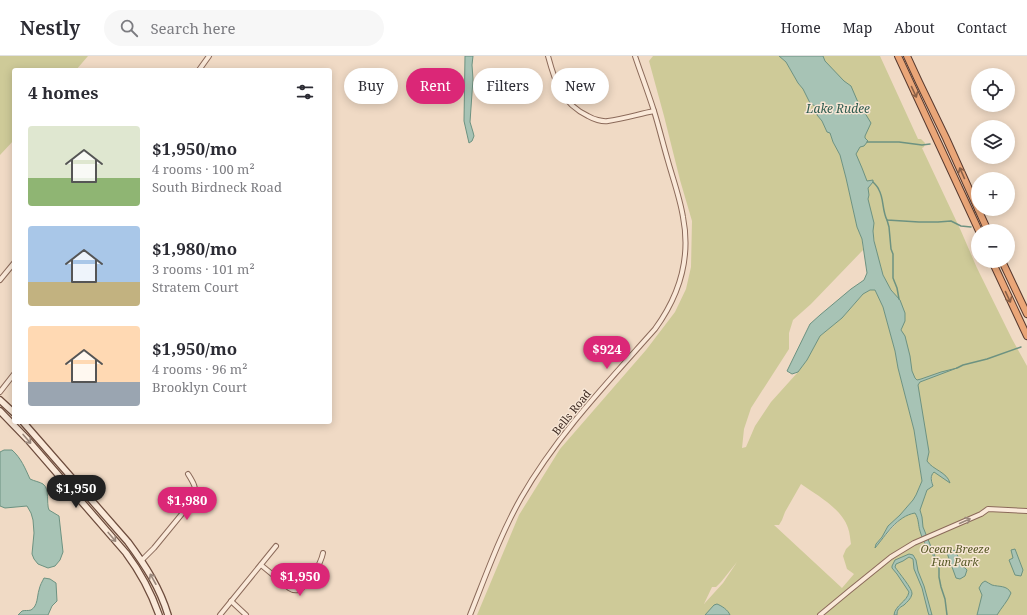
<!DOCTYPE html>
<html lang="en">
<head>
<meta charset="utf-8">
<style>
  :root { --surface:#fff; --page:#f7f7f7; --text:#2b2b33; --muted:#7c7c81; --line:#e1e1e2; --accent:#db2777 }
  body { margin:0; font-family:"Noto Serif",serif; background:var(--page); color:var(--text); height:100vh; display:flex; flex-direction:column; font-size:15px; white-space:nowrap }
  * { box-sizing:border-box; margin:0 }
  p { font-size:13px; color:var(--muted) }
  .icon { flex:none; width:22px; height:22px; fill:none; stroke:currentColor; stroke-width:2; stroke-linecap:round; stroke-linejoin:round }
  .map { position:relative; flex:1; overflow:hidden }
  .drawer { position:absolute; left:12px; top:12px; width:320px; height:356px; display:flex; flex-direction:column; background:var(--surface); border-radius:4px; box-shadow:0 2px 10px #0003 }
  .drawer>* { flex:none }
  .guide { position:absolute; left:344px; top:12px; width:380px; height:36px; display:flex; gap:8px }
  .fabs { position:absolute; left:971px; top:12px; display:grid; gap:8px }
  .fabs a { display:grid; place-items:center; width:44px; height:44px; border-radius:50%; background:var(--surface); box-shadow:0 2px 10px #0003; font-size:20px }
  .price { position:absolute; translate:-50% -34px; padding:0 9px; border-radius:14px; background:var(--accent); color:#fff; font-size:13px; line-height:26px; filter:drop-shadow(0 1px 2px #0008) }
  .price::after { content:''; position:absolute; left:50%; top:24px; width:12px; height:9px; margin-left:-6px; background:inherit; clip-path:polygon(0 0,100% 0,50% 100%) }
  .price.active { background:#222; color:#fff }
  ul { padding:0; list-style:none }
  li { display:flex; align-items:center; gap:12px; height:100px; padding:0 16px }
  li span { display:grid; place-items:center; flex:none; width:112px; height:80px; border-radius:4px; color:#555 }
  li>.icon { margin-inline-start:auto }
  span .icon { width:48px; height:48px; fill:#fffc; stroke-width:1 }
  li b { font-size:17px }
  h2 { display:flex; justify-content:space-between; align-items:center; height:48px; padding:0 16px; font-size:17px }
  .pill { padding:0 14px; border-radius:18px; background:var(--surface); box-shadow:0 2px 10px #0003; font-size:14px; line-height:36px }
  .pill.active { background:var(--accent); color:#fff }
  header { display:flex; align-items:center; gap:24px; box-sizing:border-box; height:56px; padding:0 20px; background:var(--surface); border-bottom:1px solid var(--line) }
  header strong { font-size:19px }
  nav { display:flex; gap:22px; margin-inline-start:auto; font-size:14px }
  .search { width:280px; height:36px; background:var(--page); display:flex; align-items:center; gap:10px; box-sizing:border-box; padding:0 14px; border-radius:22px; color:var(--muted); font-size:15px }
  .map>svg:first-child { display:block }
</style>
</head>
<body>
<header>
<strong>Nestly</strong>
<div class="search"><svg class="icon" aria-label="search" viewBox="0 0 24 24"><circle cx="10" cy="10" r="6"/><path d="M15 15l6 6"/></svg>Search here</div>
<nav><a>Home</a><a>Map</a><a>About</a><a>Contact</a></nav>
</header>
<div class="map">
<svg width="1027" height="559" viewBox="0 0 1027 559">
  <rect width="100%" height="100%" fill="#f0dac5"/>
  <!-- green -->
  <g fill="#ceca98" fill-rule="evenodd">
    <polygon points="0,0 88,0 76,14 14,14 14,84 0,99"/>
    <path d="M653,0H779L786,6L798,27L803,33L810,47L818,52L817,59L822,65L827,76L830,77L833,86L840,99L846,122L857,171L862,183L863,194L811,248L793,264L789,277V293L751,352L744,373L742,392L746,391L755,370L771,346L798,316L807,304L820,280L842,262L863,238L870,234H875L883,251L895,295L898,312L914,374L922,425L916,439L913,444L900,459L888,470L882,481L876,488L875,491L895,469L925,440L927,434L933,430L930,410L927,405L928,399L894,237C881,223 875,193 873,175L845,94L795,0H880L918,83H921L925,87L924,91L922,92L961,175L977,212L1012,283L1027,310V559H477L519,459L560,393L646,294L675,256L686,233L691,211L692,165L680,124L664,60L649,5ZM801,428C817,439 842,453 848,472C850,477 850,483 851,488L846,493L843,500L847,513L854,518L842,532L774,469H779L782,464L785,456ZM737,506L723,527L704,548L712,531H716L721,526Z"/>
  </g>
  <!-- water -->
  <g fill="#a7c3b5" stroke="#6d9281">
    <polygon points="465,0 473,0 472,9 473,23 470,66 473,76 474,80 472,85 469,87 464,65"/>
    <path d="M779,0H823L825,5L844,25L851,30L857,44L871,67L865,80V82L868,85L864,90L860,91L856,98L862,112L867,125L873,124V126L868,132L869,139L868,143L874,167L873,175L874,185L883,219L891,234L900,244L905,257V265L901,274L905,280L910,300L912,315L915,322L917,324L921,323L941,316L957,312L920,326L918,329L929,396L927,405C933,414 947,416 950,427L934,416C930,420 931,424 933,430L927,434L920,454L922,461L923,471L936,503C929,495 923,486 920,475C918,469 919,463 915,457C897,460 886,479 875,492L876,488L882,481L888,470L900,459L913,444L916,439L922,425L914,374L898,312L895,295L883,251L875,234H870L863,238L842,262L820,280L807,304L798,316L792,318L787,315L810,268L820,259L851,233L864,224L867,217L862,183L857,171L846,122L840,99L833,86L830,77L827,76L822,65L817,59L818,52L810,47L803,33L798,27L786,6Z"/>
    <path d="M4,394H12C21,402 25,412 30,423C34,425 40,426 43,428C50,433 46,447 49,454L59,460L63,496L60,504L55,510L48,512L38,508L34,503L32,498L34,477L33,464L31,457L27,450L5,452L0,450V396Z"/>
    <polygon points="1015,493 1023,514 1021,520 1015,519 1009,504 1013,502 1011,494"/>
    <polygon points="955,494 960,505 962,510 965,512 967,514 965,520 960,523 956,522 947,497"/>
    <path d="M909,498L913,499L916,504L918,515L924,530L932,559H929L928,556L922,532L914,513L913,503L909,501L903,505L896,508L895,511C898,516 913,533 912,538C911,543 907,546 904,549C899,552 897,553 897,559H894C895,549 907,546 909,536L897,518L892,512V510L895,504Z"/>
    <path d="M44,522L50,523L56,527L57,545L52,550L48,559H18L22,555C25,554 28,555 31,554C38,550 37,540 39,534C40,529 42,526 44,522Z"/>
    <path d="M985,525C987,526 990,528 992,529C999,531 1007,529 1011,537C1008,545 1001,552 997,559H977L982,539L979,532L982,527Z"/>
    <path d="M717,548C722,550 728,554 730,559H705L714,549Z"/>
  </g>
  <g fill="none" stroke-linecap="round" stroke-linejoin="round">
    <!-- stream -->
    <g stroke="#6d9281" stroke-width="1.5">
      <polyline points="867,86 899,86 922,89 930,88"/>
      <path d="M873,126C875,128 878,131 879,134C884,143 882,154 887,164L919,166H938L951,165L961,170L971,171"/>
      <polyline points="887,164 889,171 891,193 893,198 893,222 897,232 899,243"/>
      <polyline points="957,312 963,309 987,303 1021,291"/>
      <polyline points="936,503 939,509 939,521 941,531 945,543 947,559"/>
    </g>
    <!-- minor casing -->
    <g stroke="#8b6a5a" stroke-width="6">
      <g id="minor">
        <path d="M548,0C555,26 561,47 588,60C593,63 602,66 608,65C623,63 639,58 654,55"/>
        <polyline points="199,14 209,0"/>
        <polyline points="0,224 14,207"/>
        <polyline points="0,336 14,318"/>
        <path d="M142,504L154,492L195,442C197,432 193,426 188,418"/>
        <path d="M261,509L289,532C292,534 294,535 298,534C308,531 321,507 323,497"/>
        <polyline points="231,545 246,559"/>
        <polyline points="220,559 276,490"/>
        <path d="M470,559C486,519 500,479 521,442C557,379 607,327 655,273C679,240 691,202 683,161C680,142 673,123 668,105C663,88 659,71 654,55C648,36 641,18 635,0"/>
        <polyline points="820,559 849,535 891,501 914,487 981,458 988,453 1027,455"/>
      </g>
    </g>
    <!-- secondary casing -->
    <g stroke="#6d4c3d" stroke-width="8">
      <g id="secondary">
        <polyline points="0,344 14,357"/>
        <path d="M0,355L28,384L126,497C141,517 151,536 159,559"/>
        <path d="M23,366L128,486C145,509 160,532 168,559"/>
      </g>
    </g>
    <!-- trunk casing -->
    <g stroke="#593a2f" stroke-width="8">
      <g id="trunk">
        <polyline points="898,0 979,175"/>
        <polyline points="907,0 919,26 946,82 978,153"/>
        <polyline points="978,153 988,175"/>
        <polyline points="992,205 1027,280"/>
        <polyline points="1002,205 1027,258"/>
      </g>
    </g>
    <!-- minor -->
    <use href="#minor" stroke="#fae9d9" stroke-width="4"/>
    <!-- secondary -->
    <use href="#secondary" stroke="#fae9d9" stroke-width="5.5"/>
    <!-- trunk -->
    <use href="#trunk" stroke="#eaa678" stroke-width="6"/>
  </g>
  <!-- one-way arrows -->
  <defs><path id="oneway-shaft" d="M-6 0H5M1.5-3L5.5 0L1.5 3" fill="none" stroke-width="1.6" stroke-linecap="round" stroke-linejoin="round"/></defs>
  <g stroke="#8a6047">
    <use href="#oneway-shaft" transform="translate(914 36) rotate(65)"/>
    <use href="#oneway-shaft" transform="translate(962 117) rotate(-114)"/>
    <use href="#oneway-shaft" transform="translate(1008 241) rotate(65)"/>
  </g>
  <g stroke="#9a887c">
    <use href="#oneway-shaft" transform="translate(27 383) rotate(49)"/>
    <use href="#oneway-shaft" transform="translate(965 465) rotate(-24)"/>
    <use href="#oneway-shaft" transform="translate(112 481) rotate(50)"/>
    <use href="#oneway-shaft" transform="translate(153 523) rotate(-119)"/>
  </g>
  <g text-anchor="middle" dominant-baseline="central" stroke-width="3" stroke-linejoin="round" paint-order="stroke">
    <!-- street labels -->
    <g font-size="11" fill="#3b271f" stroke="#f7e6d5">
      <text transform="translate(571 356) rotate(-51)">Bells Road</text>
    </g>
    <!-- park labels -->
    <g font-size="11" font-style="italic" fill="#565825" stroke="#f7e6d5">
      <text x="955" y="492">Ocean Breeze<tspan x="955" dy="13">Fun Park</tspan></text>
    </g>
    <!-- water labels -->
    <g font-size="12" font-style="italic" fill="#2e5b4f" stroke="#f7e6d5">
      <text x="838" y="52">Lake Rudee</text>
    </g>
  </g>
</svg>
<div class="fabs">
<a><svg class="icon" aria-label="locate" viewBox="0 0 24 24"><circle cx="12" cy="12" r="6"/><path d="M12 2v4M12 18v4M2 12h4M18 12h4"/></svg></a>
<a><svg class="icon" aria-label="layers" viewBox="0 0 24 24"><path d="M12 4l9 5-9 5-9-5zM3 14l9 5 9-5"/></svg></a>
<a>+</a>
<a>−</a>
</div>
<b class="price" style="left:607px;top:314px">$924</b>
<b class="price active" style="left:76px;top:453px">$1,950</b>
<b class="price" style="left:187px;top:465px">$1,980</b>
<b class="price" style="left:300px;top:541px">$1,950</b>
<div class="guide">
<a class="pill">Buy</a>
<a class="pill active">Rent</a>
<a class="pill">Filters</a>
<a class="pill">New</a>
</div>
<section class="drawer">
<h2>4 homes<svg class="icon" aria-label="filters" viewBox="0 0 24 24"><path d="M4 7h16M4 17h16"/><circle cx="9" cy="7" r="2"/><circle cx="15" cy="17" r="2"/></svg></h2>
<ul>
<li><span style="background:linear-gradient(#dfe7d0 65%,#8fb573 0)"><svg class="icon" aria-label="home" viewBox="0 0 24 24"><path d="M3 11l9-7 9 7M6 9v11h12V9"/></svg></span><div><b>$1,950/mo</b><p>4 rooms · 100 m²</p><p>South Birdneck Road</p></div></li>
<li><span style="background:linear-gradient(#a9c7e8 70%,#c2b280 0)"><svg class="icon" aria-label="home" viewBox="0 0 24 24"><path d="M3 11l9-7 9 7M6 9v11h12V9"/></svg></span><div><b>$1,980/mo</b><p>3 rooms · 101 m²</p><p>Stratem Court</p></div></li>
<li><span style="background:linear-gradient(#ffd9b3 70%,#9aa5b1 0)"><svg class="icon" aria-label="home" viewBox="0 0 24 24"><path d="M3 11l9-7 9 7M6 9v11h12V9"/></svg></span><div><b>$1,950/mo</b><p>4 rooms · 96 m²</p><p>Brooklyn Court</p></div></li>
</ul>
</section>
</div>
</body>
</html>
